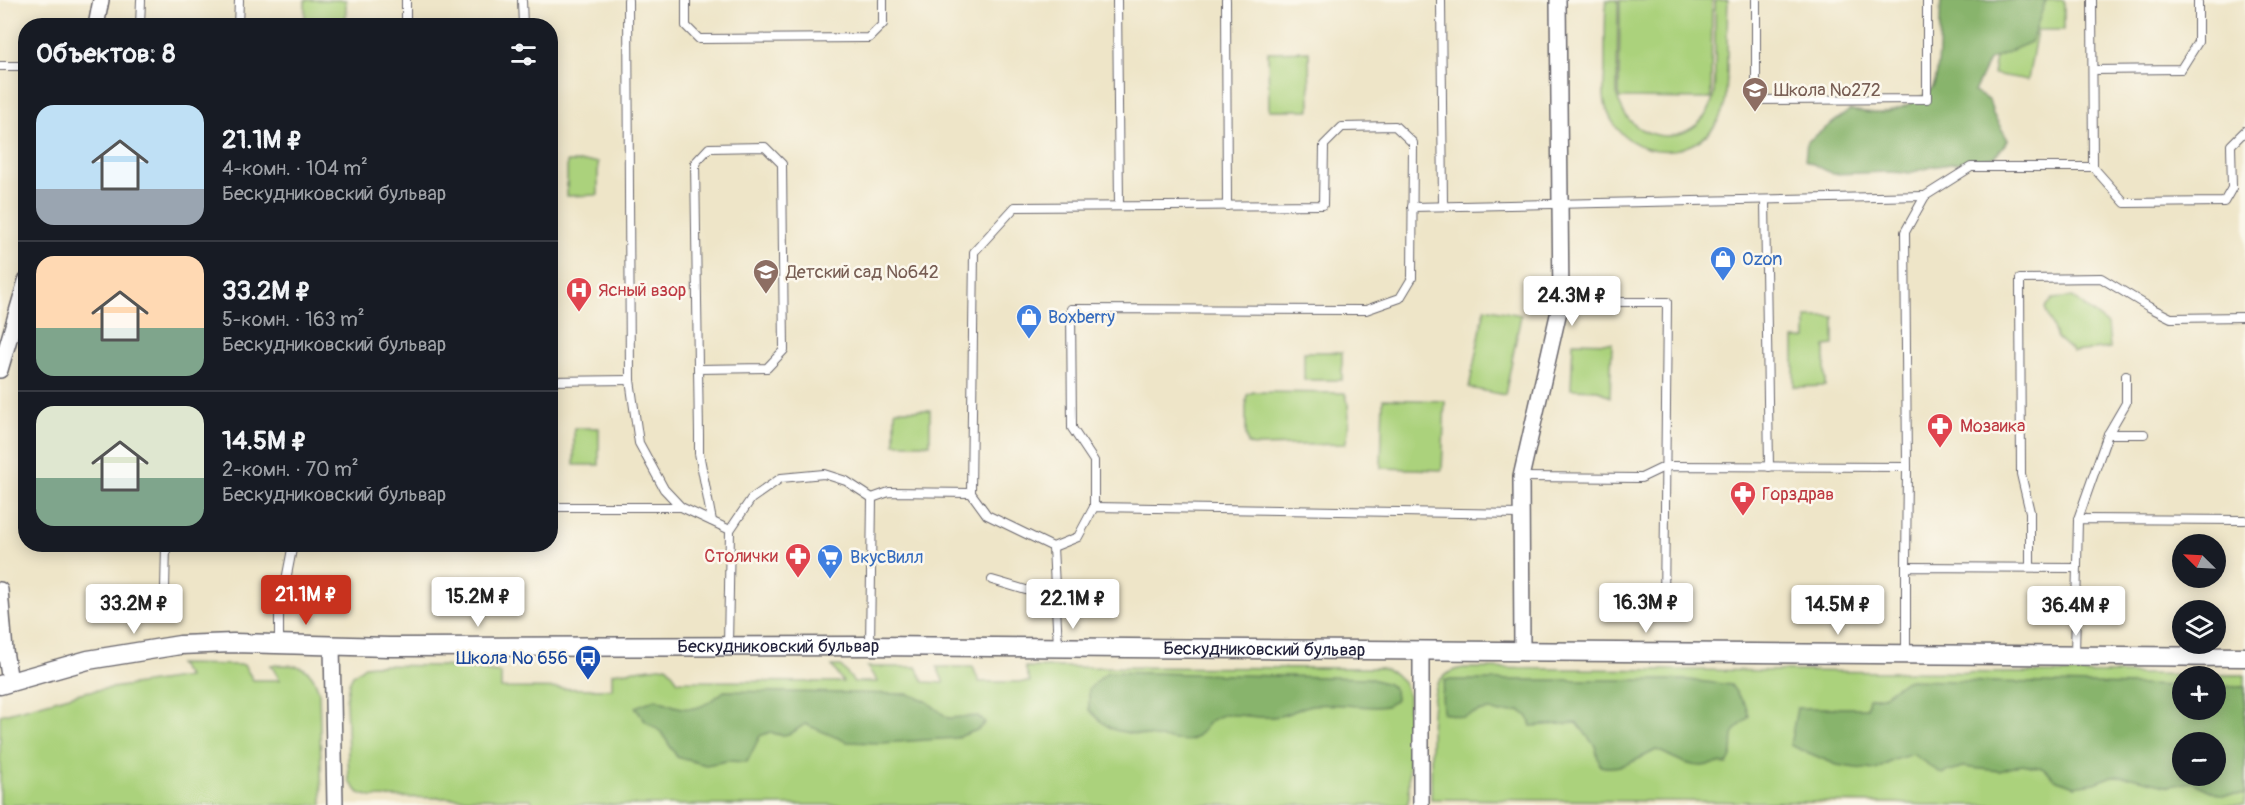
<!DOCTYPE html>
<html lang="ru">
<head>
<meta charset="utf-8">
<style>
  :root { --surface:#171b24; --page:#20242c; --text:#f1f3f6; --muted:#9ea1a6; --line:#363941; --accent:#c8321e }
  body { margin:0; font-family:Pangolin,sans-serif; background:var(--page); color:var(--text); height:100vh; display:flex; flex-direction:column; font-size:22px; white-space:nowrap }
  * { box-sizing:border-box; margin:0 }
  p { font-size:20px; color:var(--muted) }
  .icon { flex:none; width:33px; height:33px; fill:none; stroke:currentColor; stroke-width:2; stroke-linecap:round; stroke-linejoin:round }
  .map { position:relative; flex:1; overflow:hidden }
  .drawer { position:absolute; left:18px; top:18px; width:540px; height:534px; display:flex; flex-direction:column; background:var(--surface); border-radius:24px; box-shadow:0 3px 15px #0003 }
  .drawer>* { flex:none }
  .needle { width:39px; rotate:294deg }
  .buttons { position:absolute; left:2172px; top:534px; display:grid; gap:12px }
  .buttons a { display:grid; place-items:center; width:54px; height:54px; border-radius:50%; background:var(--surface); box-shadow:0 3px 15px #0003; font-size:30px }
  .price { position:absolute; translate:-50% -51px; padding:0 14px; border-radius:6px; background:#fff; color:#222; font-size:20px; line-height:39px; filter:drop-shadow(0 2px 3px #0008) }
  .price::after { content:''; position:absolute; left:50%; top:36px; width:18px; height:14px; margin-left:-9px; background:inherit; clip-path:polygon(0 0,100% 0,50% 100%) }
  .price.selected { background:var(--accent); color:#fff }
  ul { padding:0; list-style:none }
  li { display:flex; align-items:center; gap:18px; height:150px; padding:0 18px }
  li+li { border-top:2px solid var(--line) }
  li span { display:grid; place-items:center; flex:none; width:168px; height:120px; border-radius:18px; color:#555 }
  li>.icon { margin-inline-start:auto }
  span .icon { width:72px; height:72px; fill:#fffc; stroke-width:1 }
  li b { font-size:26px }
  h2 { display:flex; justify-content:space-between; align-items:center; height:72px; padding:0 18px; font-size:26px }
  .map>svg:first-child { display:block }
</style>
</head>
<body>
<div class="map">
<svg width="2245" height="805" viewBox="0 0 2245 805">
  <rect width="100%" height="100%" fill="#fbf7ec"/>
  <filter id="ink" filterUnits="userSpaceOnUse"><feTurbulence type="fractalNoise" baseFrequency=".0167" numOctaves="2"/><feDisplacementMap in="SourceGraphic" scale="12" xChannelSelector="R" yChannelSelector="G"/><feConvolveMatrix kernelMatrix="1 2 1 2 8 2 1 2 1" color-interpolation-filters="sRGB"/></filter>
  <filter id="wash" filterUnits="userSpaceOnUse"><feTurbulence type="fractalNoise" baseFrequency=".008" numOctaves="4" result="noise"/><feDisplacementMap in="SourceGraphic" scale="24" xChannelSelector="R" yChannelSelector="G"/><feGaussianBlur stdDeviation="1.35" result="paint"/><feColorMatrix in="noise" values="0 0 0 0 0 0 0 0 0 0 0 0 0 0 0 0 0 1.4 0 .05"/><feComposite in="paint" operator="in"/></filter>
  <g filter="url(#wash)">
    <rect width="100%" height="100%" fill="#eee5c8"/>
    <!-- green -->
    <g fill="#abd27c" stroke="#667a5c" stroke-width="1.5" fill-rule="evenodd">
      <rect x="305" y="0" width="41" height="25"/>
      <path d="M1606,0H1618L1617,96C1622,114 1633,129 1653,134C1677,141 1704,127 1712,102C1716,91 1714,77 1715,65C1715,43 1715,22 1715,0H1728C1727,23 1727,46 1727,69C1726,83 1728,97 1723,110C1704,164 1626,164 1607,110C1602,97 1604,82 1605,69C1605,46 1605,23 1606,0Z"/>
      <polygon points="1620,0 1712,0 1711,99 1619,98"/>
      <polygon points="2006,0 2064,0 2064,30 2037,30 2028,80 1993,74"/>
      <polygon points="1309,51 1310,110 1269,110 1268,52"/>
      <polygon points="567,162 598,162 598,195 567,196"/>
      <polygon points="2072,297 2108,325 2110,348 2073,352 2057,338 2045,308 2053,299"/>
      <polygon points="1485,308 1521,315 1505,395 1469,388"/>
      <polygon points="1806,317 1834,317 1834,345 1825,346 1825,386 1794,387 1794,339 1806,339"/>
      <polygon points="1573,342 1612,343 1610,397 1598,390 1571,389"/>
      <rect x="1304" y="352" width="38" height="28"/>
      <path d="M1253,392L1345,393C1350,406 1350,431 1345,444L1254,446L1248,444L1246,436V400L1247,395Z"/>
      <polygon points="1383,399 1445,401 1442,470 1381,468"/>
      <rect x="895" y="410" width="35" height="34"/>
      <rect x="574" y="428" width="25" height="37"/>
      <path d="M178,664L244,665L253,680H280L271,665C297,665 311,663 319,692L322,805H0V715L84,692L188,677Z"/>
      <path d="M373,665L443,666L501,673V688L612,689V673L667,666L678,681L843,682L832,666H841L854,682H878L867,667H916L924,682L944,683L937,667H973L979,682H1030L1025,667L1381,668C1396,673 1405,680 1408,695L1409,798L1407,805H533L531,799L371,797L359,793L349,781L346,700L349,683L353,675L365,666Z"/>
      <path d="M1464,668L2245,675V805H1924L1895,803L1431,799C1432,774 1428,705 1437,685C1442,674 1453,670 1464,668ZM2182,676H2216V710H2182ZM2182,742H2216V776H2182Z"/>
    </g>
    <!-- forest -->
    <g fill="#88b46c" stroke="#556b54" stroke-width="1.5" fill-rule="evenodd">
      <path d="M1941,0H2046L2031,42L1989,60L1974,92L1989,100L1993,114L2008,140L1995,157L1931,167L1909,173L1887,172L1833,174L1805,160L1807,142L1850,110C1876,114 1884,116 1909,104C1916,100 1927,95 1932,88C1941,77 1939,18 1941,0Z"/>
      <path d="M1107,672L1368,678L1388,684L1395,690L1396,700L1387,706L1377,707C1362,707 1321,702 1308,706C1295,710 1289,715 1273,717C1256,719 1240,713 1223,715C1204,719 1206,734 1191,740C1186,743 1117,732 1110,728C1102,723 1096,716 1089,710V689Z"/>
      <path d="M1445,680H1689L1731,685L1746,706L1749,716C1745,723 1739,725 1735,730C1729,742 1737,751 1727,764C1717,762 1711,765 1702,766C1687,767 1670,755 1656,750C1638,759 1620,771 1600,766L1595,746L1577,723L1531,726L1528,717L1521,711L1500,713L1491,710L1482,711L1463,717L1443,713L1442,694Z"/>
      <path d="M1906,680L2182,686V710H2216V686L2245,687V795H2219L2192,782L2170,786L2132,777L2112,776L2094,783L2075,786L2057,780L2042,768L2022,764L2000,771L1962,767L1942,774L1912,754L1894,760L1876,770L1856,768L1837,765L1790,745L1797,708H1867L1869,698L1883,696ZM2216,742V776H2182V742Z"/>
      <path d="M724,691L908,694L925,700L948,718L978,716L985,723L977,730L956,738L881,743L847,742L805,724C792,733 785,739 770,732L760,736L747,762L727,761L706,765L677,757L661,732L644,720L635,707L656,699C687,712 697,714 724,691Z"/>
    </g>
  </g>
  <g filter="url(#ink)">
    <g fill="none" stroke-linecap="round" stroke-linejoin="round">
      <!-- service casing -->
      <g stroke="#69666c" stroke-width="10">
        <g id="service">
          <polyline points="522,0 523,26"/>
          <polyline points="628,0 630,380 639,443 664,489 681,507 730,530 728,646"/>
          <polyline points="686,0 686,26 699,39 869,38 883,24 883,0"/>
          <polyline points="1117,0 1119,206"/>
          <polyline points="1226,0 1227,206"/>
          <polyline points="1441,0 1443,205"/>
          <polyline points="1756,0 1756,100 1927,99 1927,0"/>
          <polyline points="2092,0 2093,167"/>
          <polyline points="140,26 141,0"/>
          <polyline points="238,26 239,0"/>
          <polyline points="406,26 406,0"/>
          <polyline points="0,66 26,66"/>
          <polyline points="2093,70 2181,69 2198,42 2198,0"/>
          <polyline points="1765,200 1769,467"/>
          <polyline points="1412,207 1925,196"/>
          <polyline points="1561,302 1667,302 1664,611"/>
          <polyline points="698,369 767,368 784,350 782,164 765,147 709,148 695,163 699,435 699,453 712,521"/>
          <polyline points="550,381 630,380"/>
          <polyline points="2108,434 2144,434"/>
          <polyline points="1521,477 1641,478 1666,466 1907,467"/>
          <polyline points="971,493 974,252 1015,207 1323,205 1324,145 1342,127 1395,126 1413,143 1412,278 1400,298 1366,310 1071,309 1072,428 1094,461 1094,507"/>
          <polyline points="872,498 889,492 971,493 987,515 1053,547 1078,537 1094,507 1520,514"/>
          <polyline points="550,507 681,507"/>
          <polyline points="2078,519 2108,434 2126,403 2126,375"/>
          <polyline points="730,530 751,499 781,478 824,474 846,481 872,498 870,646"/>
          <polyline points="1053,547 1058,646"/>
          <polyline points="1906,567 1907,467 1905,232 1925,196 1971,167 2093,167 2125,203 2224,202 2232,188 2231,145 2245,131"/>
          <polyline points="2030,567 2030,512 2021,474 2020,279 2101,278 2149,307 2171,318 2245,317"/>
          <polyline points="992,580 1056,599"/>
          <polyline points="165,590 166,544"/>
          <polyline points="279,644 279,616 293,544"/>
          <polyline points="1906,653 1906,567 2076,568"/>
          <polyline points="2075,655 2078,519 2245,520"/>
        </g>
      </g>
      <!-- minor casing -->
      <g stroke="#69666c" stroke-width="18">
        <g id="minor">
          <polyline points="96,26 101,0"/>
          <polyline points="0,370 26,281"/>
          <polyline points="0,590 5,651 10,681"/>
          <polyline points="332,645 335,805"/>
          <polyline points="1522,651 1521,477 1561,302 1558,0"/>
          <polyline points="1421,805 1421,652"/>
        </g>
      </g>
      <!-- tertiary casing -->
      <g stroke="#69666c" stroke-width="21">
        <g id="tertiary">
          <path id="s1" d="M0,685L88,660L180,645L233,643L389,647L870,646L2245,657"/>
        </g>
      </g>
      <!-- service -->
      <use href="#service" stroke="#fff" stroke-width="8"/>
      <!-- minor -->
      <use href="#minor" stroke="#fff" stroke-width="15"/>
      <!-- tertiary -->
      <use href="#tertiary" stroke="#fff" stroke-width="18"/>
    </g>
  </g>
  <!-- icons -->
  <defs>
    <g id="school-pin" transform="scale(1.35)"><path d="M0 17L-7.5 6A9.5 9.5 0 1 1 7.5 6Z" fill="#8d6e63" stroke="#fbf7ec"/><path d="M0-5L7-2L0 1L-7-2ZM-4 1L0 2.5L4 1V4Q0 6-4 4Z" fill="#fff"/></g>
    <g id="shop-pin" transform="scale(1.35)"><path d="M0 17L-7.5 6A9.5 9.5 0 1 1 7.5 6Z" fill="#3f7fe0" stroke="#fbf7ec"/><path d="M-5-2.5h2.3a2.7 3.5 0 0 1 5.4 0H5L5.5 6h-11ZM-1.5-2.5h3a1.5 2.3 0 0 0-3 0Z" fill="#fff"/></g>
    <g id="hospital-pin" transform="scale(1.35)"><path d="M0 17L-7.5 6A9.5 9.5 0 1 1 7.5 6Z" fill="#e0444e" stroke="#fbf7ec"/><path d="M-5-5h3v3.5h4V-5h3V5h-3V1.5h-4V5h-3Z" fill="#fff"/></g>
    <g id="pharmacy-pin" transform="scale(1.35)"><path d="M0 17L-7.5 6A9.5 9.5 0 1 1 7.5 6Z" fill="#e0444e" stroke="#fbf7ec"/><path d="M-2-6h4v4h4v4h-4v4h-4v-4h-4v-4h4Z" fill="#fff"/></g>
    <g id="supermarket-pin" transform="scale(1.35)"><path d="M0 17L-7.5 6A9.5 9.5 0 1 1 7.5 6Z" fill="#3f7fe0" stroke="#fbf7ec"/><path d="M-6-5.5h2.5l.6 2H6L4.5 2H-2.5L-4.4-4H-6ZM-1.5 3.2a1.3 1.3 0 1 0 .1 0ZM3 3.2a1.3 1.3 0 1 0 .1 0Z" fill="#fff"/></g>
    <g id="bus-pin" transform="scale(1.35)"><path d="M0 17L-7.5 6A9.5 9.5 0 1 1 7.5 6Z" fill="#1a4fb4" stroke="#fbf7ec"/><path d="M-5-6H5V4H4V6H2V4H-2V6H-4V4H-5ZM-3.5-4V0h7V-4ZM-3.5 1.2v1.5H-2V1.2ZM2 1.2v1.5H3.5V1.2Z" fill="#fff"/></g>
  </defs>
  <g fill-rule="evenodd">
    <use href="#school-pin" x="1755" y="90"/>
    <use href="#shop-pin" x="1723" y="259"/>
    <use href="#school-pin" x="766" y="272"/>
    <use href="#hospital-pin" x="579" y="290"/>
    <use href="#shop-pin" x="1029" y="317"/>
    <use href="#pharmacy-pin" x="1940" y="426"/>
    <use href="#pharmacy-pin" x="1743" y="494"/>
    <use href="#pharmacy-pin" x="798" y="556"/>
    <use href="#supermarket-pin" x="830" y="557"/>
    <use href="#bus-pin" x="588" y="658"/>
  </g>
  <g text-anchor="middle" dominant-baseline="central" stroke-width="5" stroke-linejoin="round" paint-order="stroke">
    <!-- education labels -->
    <g font-size="18" fill="#785e54" stroke="#fbf7ec" text-anchor="start">
      <text x="1774" y="90">Школа №272</text>
      <text x="786" y="272">Детский сад №642</text>
    </g>
    <!-- shop labels -->
    <g font-size="18" fill="#366cbe" stroke="#fbf7ec" text-anchor="start">
      <text x="1742" y="259">Ozon</text>
      <text x="1048" y="317">Boxberry</text>
      <text x="850" y="557">ВкусВилл</text>
    </g>
    <!-- health labels -->
    <g font-size="18" fill="#be3a42" stroke="#fbf7ec" text-anchor="start">
      <text x="598" y="290">Ясный взор</text>
      <text x="1960" y="426">Мозаика</text>
      <text x="1762" y="494">Горздрав</text>
      <text x="778" y="556" text-anchor="end">Столички</text>
    </g>
    <!-- street labels -->
    <g font-size="18" fill="#22223b" stroke="#fbf7ec">
      <text stroke="none"><textPath href="#s1" startOffset="783">Бескудниковский бульвар</textPath></text>
      <text stroke="none"><textPath href="#s1" startOffset="1269">Бескудниковский бульвар</textPath></text>
    </g>
    <!-- transit labels -->
    <g font-size="18" fill="#164399" stroke="#fbf7ec" text-anchor="end">
      <text x="568" y="658">Школа № 656</text>
    </g>
  </g>
</svg>
<div class="buttons">
<a><svg class="needle" viewBox="-14 -14 28 28"><path d="M0-13l5 13h-10z" fill="#e53935"/><path d="M0 13l5-13h-10z" fill="#9ea1a6"/></svg></a>
<a><svg class="icon" aria-label="layers" viewBox="0 0 24 24"><path d="M12 4l9 5-9 5-9-5zM3 14l9 5 9-5"/></svg></a>
<a>+</a>
<a>−</a>
</div>
<b class="price" style="left:1572px;top:327px">24.3M ₽</b>
<b class="price selected" style="left:306px;top:626px">21.1M ₽</b>
<b class="price" style="left:478px;top:628px">15.2M ₽</b>
<b class="price" style="left:1073px;top:630px">22.1M ₽</b>
<b class="price" style="left:1646px;top:634px">16.3M ₽</b>
<b class="price" style="left:134px;top:635px">33.2M ₽</b>
<b class="price" style="left:1838px;top:636px">14.5M ₽</b>
<b class="price" style="left:2076px;top:637px">36.4M ₽</b>
<section class="drawer">
<h2>Объектов: 8<svg class="icon" aria-label="filters" viewBox="0 0 24 24"><path d="M4 7h16M4 17h16"/><circle cx="9" cy="7" r="2"/><circle cx="15" cy="17" r="2"/></svg></h2>
<ul>
<li><span style="background:linear-gradient(#bfe0f5 70%,#9aa5b1 0)"><svg class="icon" aria-label="home" viewBox="0 0 24 24"><path d="M3 11l9-7 9 7M6 9v11h12V9"/></svg></span><div><b>21.1M ₽</b><p>4-комн. · 104 m²</p><p>Бескудниковский бульвар</p></div></li>
<li><span style="background:linear-gradient(#ffd9b3 60%,#7fa58c 0)"><svg class="icon" aria-label="home" viewBox="0 0 24 24"><path d="M3 11l9-7 9 7M6 9v11h12V9"/></svg></span><div><b>33.2M ₽</b><p>5-комн. · 163 m²</p><p>Бескудниковский бульвар</p></div></li>
<li><span style="background:linear-gradient(#dfe7d0 60%,#7fa58c 0)"><svg class="icon" aria-label="home" viewBox="0 0 24 24"><path d="M3 11l9-7 9 7M6 9v11h12V9"/></svg></span><div><b>14.5M ₽</b><p>2-комн. · 70 m²</p><p>Бескудниковский бульвар</p></div></li>
</ul>
</section>
</div>
</body>
</html>
